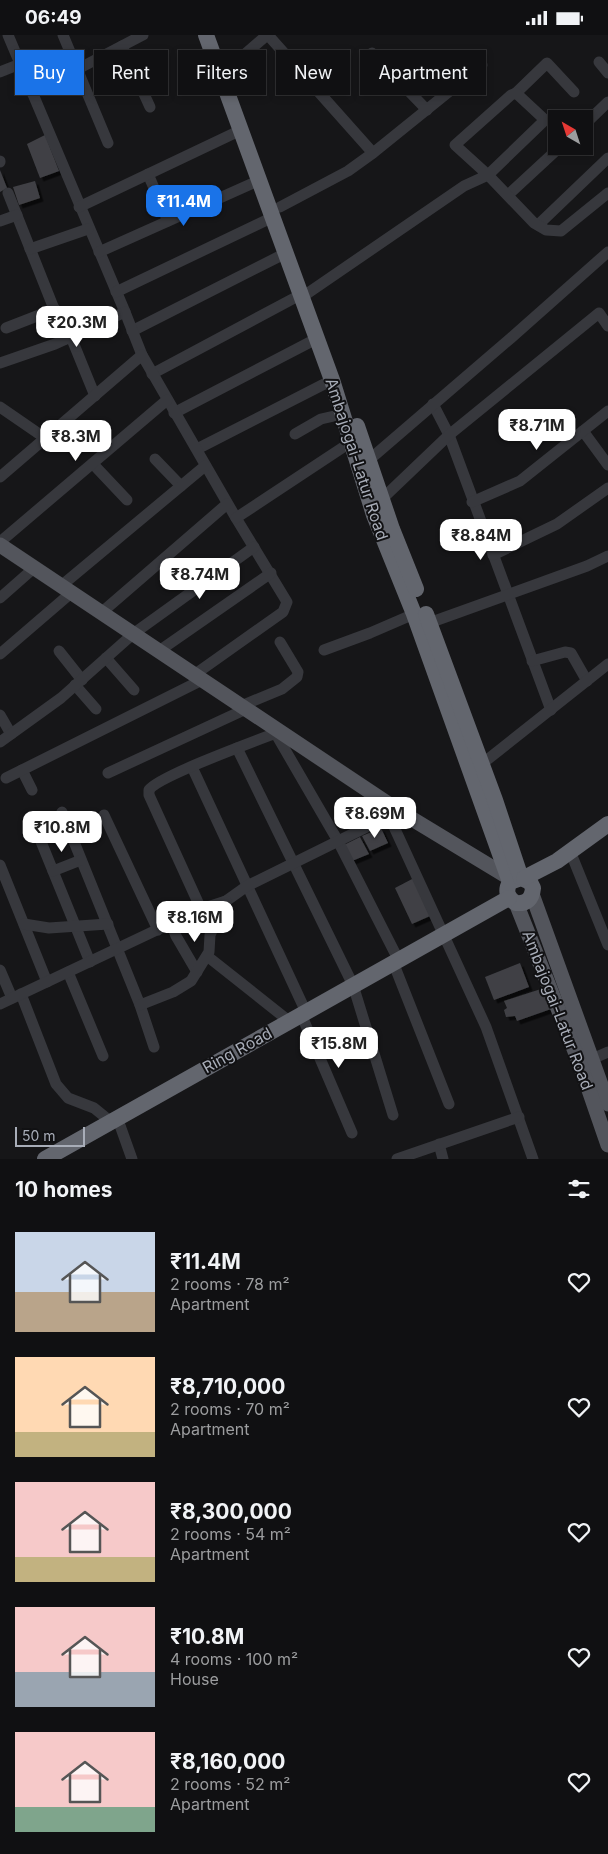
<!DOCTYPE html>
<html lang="en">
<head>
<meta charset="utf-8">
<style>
  :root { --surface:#101012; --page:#1e1e20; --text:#f1f3f6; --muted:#9c9d9f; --line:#303032; --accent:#1a73e8 }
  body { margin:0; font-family:Inter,sans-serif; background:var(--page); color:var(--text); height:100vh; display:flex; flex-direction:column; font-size:19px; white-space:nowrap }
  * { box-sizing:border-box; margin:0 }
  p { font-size:16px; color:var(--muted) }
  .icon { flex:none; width:28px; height:28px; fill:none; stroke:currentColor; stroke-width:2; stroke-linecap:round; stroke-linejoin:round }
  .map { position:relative; height:1124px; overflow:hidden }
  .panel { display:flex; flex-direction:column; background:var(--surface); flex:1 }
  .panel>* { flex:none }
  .top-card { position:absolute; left:15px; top:15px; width:579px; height:45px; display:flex; gap:10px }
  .needle { width:32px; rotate:321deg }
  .buttons { position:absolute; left:548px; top:75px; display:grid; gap:10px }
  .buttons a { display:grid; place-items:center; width:45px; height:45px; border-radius:0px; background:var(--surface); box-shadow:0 2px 8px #0003,0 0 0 1px var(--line); font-size:25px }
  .scale { position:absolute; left:15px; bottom:12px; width:70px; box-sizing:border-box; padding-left:5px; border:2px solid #a8adb8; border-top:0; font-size:14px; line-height:18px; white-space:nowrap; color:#a8adb8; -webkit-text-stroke:4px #111113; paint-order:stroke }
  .price { position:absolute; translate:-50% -42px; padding:0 11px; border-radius:10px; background:#fff; color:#222; font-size:16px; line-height:32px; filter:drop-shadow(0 1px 2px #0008) }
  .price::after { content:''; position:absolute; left:50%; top:30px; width:15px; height:11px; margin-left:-8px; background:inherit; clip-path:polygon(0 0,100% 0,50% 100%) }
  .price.selected { background:var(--accent); color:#fff }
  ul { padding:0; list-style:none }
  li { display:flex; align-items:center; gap:15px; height:125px; padding:0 15px }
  li span { display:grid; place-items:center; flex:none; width:140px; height:100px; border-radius:0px; color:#555 }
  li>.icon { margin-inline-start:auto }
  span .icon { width:60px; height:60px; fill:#fffc; stroke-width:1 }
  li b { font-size:21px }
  h2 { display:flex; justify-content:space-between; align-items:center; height:60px; padding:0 15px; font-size:21px }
  .chip { padding:0 18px; border-radius:0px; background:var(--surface); box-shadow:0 2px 8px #0003,0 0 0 1px var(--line); font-size:18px; line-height:45px }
  .chip.selected { background:var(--accent); color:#fff }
  .status { display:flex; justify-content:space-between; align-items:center; height:35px; padding:0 25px; background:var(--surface); direction:ltr }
  .status svg { height:14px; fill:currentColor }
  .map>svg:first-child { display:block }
</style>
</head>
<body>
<div class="status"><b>06:49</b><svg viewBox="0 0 49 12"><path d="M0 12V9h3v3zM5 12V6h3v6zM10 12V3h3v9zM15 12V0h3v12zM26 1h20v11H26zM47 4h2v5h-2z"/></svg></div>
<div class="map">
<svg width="608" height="1124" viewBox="0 0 608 1124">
  <defs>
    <filter id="shadow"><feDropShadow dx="3.5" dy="3.5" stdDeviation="0" flood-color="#0009"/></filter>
  </defs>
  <rect width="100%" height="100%" fill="#161618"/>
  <!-- building -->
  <g fill="#404145" filter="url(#shadow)">
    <polygon points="45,100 59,136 40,143 27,109"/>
    <polygon points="0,135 7,153 0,157"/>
    <polygon points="35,146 40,163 19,170 13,152"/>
    <polygon points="381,793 388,808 370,816 362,801"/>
    <polygon points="360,802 369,819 352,826 344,810"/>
    <polygon points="414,843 430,881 412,889 395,853"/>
    <polygon points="520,928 529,952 494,965 485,942"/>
    <polygon points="544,953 551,974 517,986 515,981 506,982 504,975 507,973 504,966"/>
  </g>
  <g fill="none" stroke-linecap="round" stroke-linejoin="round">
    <!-- minor -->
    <g stroke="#37383d" stroke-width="11">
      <polyline points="8,0 125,277"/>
      <polyline points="63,0 108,108"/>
      <polyline points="268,0 373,118"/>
      <polyline points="122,11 150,72"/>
      <polyline points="372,18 427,75"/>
      <polyline points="599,27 608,38"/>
      <polyline points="229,33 267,0"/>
      <polyline points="0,37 20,29"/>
      <polyline points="32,58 143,0"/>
      <polyline points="516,58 547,28 574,57"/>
      <polyline points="584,90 608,67"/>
      <polyline points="0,126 0,127"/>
      <polyline points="148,139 168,186"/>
      <polyline points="8,158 66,304"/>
      <polyline points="508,160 561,111"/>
      <polyline points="79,172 241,95"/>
      <polyline points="280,172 348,136 373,118 482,30"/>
      <polyline points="0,186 17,180"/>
      <polyline points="538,190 608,123"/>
      <polyline points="30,214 88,194"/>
      <polyline points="99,217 260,145"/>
      <polyline points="116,257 273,182"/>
      <polyline points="308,258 464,151 488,140 455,110 511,60 516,58 545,85 488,140 534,188 546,195 561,196 608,158"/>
      <polyline points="6,293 55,274"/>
      <polyline points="132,296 284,219"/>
      <polyline points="71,302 95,361"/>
      <polyline points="0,328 55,309 125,277 142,320"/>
      <polyline points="152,339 300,260"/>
      <polyline points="433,369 449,400 551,675"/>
      <polyline points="0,372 45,403"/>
      <polyline points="174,378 316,304"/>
      <polyline points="583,396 608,430"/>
      <polyline points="295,399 321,384 343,379"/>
      <polyline points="197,414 332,345"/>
      <polyline points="155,424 181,451"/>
      <polyline points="369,425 511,303 608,217"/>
      <polyline points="93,429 127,465"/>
      <polyline points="0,442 142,320 236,483 287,567 283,577 194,640"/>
      <polyline points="376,466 382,464 449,400 599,278 608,291"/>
      <polyline points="472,467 520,446 608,376"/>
      <polyline points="236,483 351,407"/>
      <polyline points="0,507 167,365"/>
      <polyline points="493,520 557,489 608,453"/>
      <polyline points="61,551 205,431"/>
      <polyline points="0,563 34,533"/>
      <polyline points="101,578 227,469"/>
      <polyline points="429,588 587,531 608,521"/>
      <polyline points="324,615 370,598 414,579"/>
      <polyline points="59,616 82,645"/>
      <polyline points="159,616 271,538"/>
      <polyline points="0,619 71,558"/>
      <polyline points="106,623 134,655"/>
      <polyline points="532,626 565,617 571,618 587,646"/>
      <polyline points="75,650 96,674"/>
      <polyline points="241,671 282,654 297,642 298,637 280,607"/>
      <polyline points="0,680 11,699"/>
      <polyline points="273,694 338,806 398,924"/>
      <polyline points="0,707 61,663 133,599 254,512"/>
      <polyline points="237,713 353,950 393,1080"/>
      <polyline points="192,732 306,977"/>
      <polyline points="478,732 608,629"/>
      <polyline points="22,735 32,755"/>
      <polyline points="108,738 246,674"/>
      <polyline points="6,743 202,645"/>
      <polyline points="62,777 140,970 154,1012"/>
      <polyline points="104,780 158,895"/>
      <polyline points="389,781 486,992 533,1124"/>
      <polyline points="31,782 90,927"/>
      <polyline points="570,816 608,910"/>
      <polyline points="0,830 47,947"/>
      <polyline points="53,836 81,825"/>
      <path d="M201,874L149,760V755C157,742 255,706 276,698"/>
      <polyline points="171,888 176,901 197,937"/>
      <polyline points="24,889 49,893 108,889"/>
      <polyline points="207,921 289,986"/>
      <polyline points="393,927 449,1069"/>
      <polyline points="0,935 12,963"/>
      <polyline points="68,937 103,1021"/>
      <polyline points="21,959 56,1049 68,1063 94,1073 110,1086"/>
      <polyline points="0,969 201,874 226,866 247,851 399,776"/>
      <polyline points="140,970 173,957 191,946 209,917 210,900 226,866"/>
      <polyline points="301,979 352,1098"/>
      <polyline points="592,1024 608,1017"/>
      <polyline points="117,1082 132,1124"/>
      <polyline points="439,1109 443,1124"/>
      <polyline points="397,1124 519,1082"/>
    </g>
    <!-- major -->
    <g stroke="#53555c" stroke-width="15">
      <polyline points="0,510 399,776 508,842"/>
      <polyline points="532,859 608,1069"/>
      <polyline points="516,868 580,1029 608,1110"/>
    </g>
    <!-- highway -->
    <g stroke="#63666e" stroke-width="16">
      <path d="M206,0L332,345L374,480L414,579L510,847C505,856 507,863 516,868C527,869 532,864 533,853L530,847L521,843L510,847"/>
      <polyline points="357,391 392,494 416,554"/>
      <polyline points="426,579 495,765 521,843"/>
      <polyline points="524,843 557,826 608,789"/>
      <polyline points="45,1124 509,863"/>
    </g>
  </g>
  <g text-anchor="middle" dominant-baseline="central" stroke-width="4" stroke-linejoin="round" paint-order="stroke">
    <!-- street labels -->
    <g font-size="16" fill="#a8adb8" stroke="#111113">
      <text transform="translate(357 424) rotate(72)">Ambajogai-Latur Road</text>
      <text transform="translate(558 975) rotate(69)">Ambajogai-Latur Road</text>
      <text transform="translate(237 1015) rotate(-29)">Ring Road</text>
    </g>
  </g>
</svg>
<div class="buttons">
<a><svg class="needle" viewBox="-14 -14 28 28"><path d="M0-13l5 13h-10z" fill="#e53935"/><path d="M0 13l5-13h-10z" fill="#9c9d9f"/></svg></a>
</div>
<div class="scale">50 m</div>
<b class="price selected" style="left:184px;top:192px">₹11.4M</b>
<b class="price" style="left:77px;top:313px">₹20.3M</b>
<b class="price" style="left:537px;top:416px">₹8.71M</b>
<b class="price" style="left:76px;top:427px">₹8.3M</b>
<b class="price" style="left:481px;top:526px">₹8.84M</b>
<b class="price" style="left:200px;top:565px">₹8.74M</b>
<b class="price" style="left:375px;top:804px">₹8.69M</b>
<b class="price" style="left:62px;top:818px">₹10.8M</b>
<b class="price" style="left:195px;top:908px">₹8.16M</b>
<b class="price" style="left:339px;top:1034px">₹15.8M</b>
<div class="top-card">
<a class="chip selected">Buy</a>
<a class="chip">Rent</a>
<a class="chip">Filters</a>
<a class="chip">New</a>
<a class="chip">Apartment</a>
</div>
</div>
<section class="panel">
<h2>10 homes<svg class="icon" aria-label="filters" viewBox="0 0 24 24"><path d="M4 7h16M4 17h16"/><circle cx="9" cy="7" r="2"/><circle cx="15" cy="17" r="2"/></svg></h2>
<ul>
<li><span style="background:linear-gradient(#c9d6e8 60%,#b9a48a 0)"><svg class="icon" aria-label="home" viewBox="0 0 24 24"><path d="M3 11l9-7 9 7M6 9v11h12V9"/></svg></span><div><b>₹11.4M</b><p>2 rooms · 78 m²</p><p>Apartment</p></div><svg class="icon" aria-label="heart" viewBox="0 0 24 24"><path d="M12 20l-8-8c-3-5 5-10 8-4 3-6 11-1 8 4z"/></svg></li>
<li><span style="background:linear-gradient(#ffd9b3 75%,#c2b280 0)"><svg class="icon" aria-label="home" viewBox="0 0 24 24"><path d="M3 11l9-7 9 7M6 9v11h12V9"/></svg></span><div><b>₹8,710,000</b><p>2 rooms · 70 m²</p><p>Apartment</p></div><svg class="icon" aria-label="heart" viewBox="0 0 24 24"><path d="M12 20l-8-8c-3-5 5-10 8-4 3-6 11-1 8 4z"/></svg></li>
<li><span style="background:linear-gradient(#f6c9c9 75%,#c2b280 0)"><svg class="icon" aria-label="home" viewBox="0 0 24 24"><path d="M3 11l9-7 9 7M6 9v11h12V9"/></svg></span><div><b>₹8,300,000</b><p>2 rooms · 54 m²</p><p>Apartment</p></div><svg class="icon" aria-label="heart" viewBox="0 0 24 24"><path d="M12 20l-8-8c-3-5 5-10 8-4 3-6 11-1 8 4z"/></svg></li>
<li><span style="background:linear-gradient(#f6c9c9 65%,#9aa5b1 0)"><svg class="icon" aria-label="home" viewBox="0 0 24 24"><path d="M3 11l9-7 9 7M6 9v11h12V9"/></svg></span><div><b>₹10.8M</b><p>4 rooms · 100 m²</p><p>House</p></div><svg class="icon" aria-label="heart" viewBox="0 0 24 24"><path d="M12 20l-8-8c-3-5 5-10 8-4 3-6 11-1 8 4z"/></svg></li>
<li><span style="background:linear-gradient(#f6c9c9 75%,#7fa58c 0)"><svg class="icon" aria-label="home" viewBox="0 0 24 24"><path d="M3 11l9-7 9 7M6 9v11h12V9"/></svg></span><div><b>₹8,160,000</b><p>2 rooms · 52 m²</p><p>Apartment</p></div><svg class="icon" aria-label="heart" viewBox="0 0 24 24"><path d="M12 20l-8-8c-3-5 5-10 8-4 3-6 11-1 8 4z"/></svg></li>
</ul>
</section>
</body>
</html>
